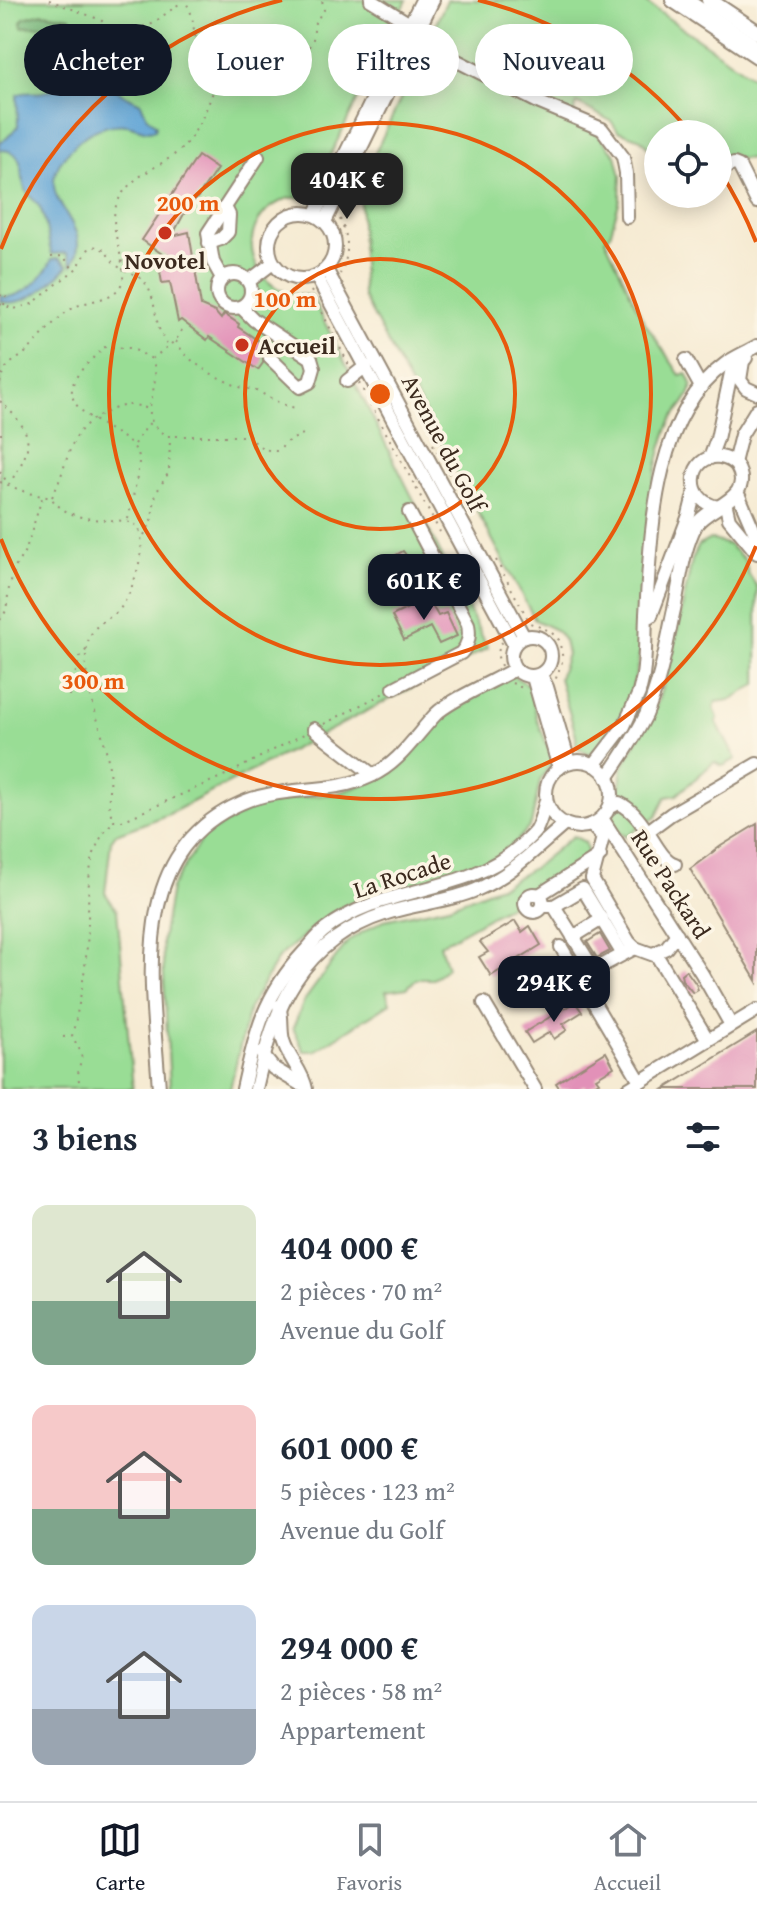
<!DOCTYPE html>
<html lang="fr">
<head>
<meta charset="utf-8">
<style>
  :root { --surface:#fff; --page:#f2f2f3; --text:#1f2937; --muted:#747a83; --line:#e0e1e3; --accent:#111827 }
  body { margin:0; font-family:"Gentium Book Plus",serif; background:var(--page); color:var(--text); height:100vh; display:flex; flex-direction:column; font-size:30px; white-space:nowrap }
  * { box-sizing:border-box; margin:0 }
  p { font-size:26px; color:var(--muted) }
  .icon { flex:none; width:44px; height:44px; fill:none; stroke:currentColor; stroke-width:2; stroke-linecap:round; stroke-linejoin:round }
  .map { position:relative; height:1089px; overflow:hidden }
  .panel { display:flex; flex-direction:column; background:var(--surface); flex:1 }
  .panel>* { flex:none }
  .hud { position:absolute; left:24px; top:24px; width:710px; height:72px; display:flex; gap:16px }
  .buttons { position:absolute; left:644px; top:120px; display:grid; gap:16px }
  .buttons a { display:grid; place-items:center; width:88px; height:88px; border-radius:50%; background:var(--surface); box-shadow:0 4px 20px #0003; font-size:40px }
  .price { position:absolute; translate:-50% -68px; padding:0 18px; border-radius:16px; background:var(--accent); color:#fff; font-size:26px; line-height:52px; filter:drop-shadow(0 2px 4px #0008) }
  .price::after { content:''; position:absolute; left:50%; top:48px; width:24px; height:18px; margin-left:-12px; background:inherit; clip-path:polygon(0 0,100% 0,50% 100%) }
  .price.on { background:#222; color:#fff }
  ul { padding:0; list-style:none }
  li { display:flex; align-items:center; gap:24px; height:200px; padding:0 32px }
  li span { display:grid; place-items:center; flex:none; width:224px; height:160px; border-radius:16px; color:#555 }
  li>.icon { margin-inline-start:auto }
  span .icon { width:96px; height:96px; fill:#fffc; stroke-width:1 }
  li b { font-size:34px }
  h2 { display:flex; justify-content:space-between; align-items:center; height:96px; padding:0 32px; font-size:34px }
  .tag { padding:0 28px; border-radius:36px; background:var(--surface); box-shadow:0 4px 20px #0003; font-size:28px; line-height:72px }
  .tag.on { background:var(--accent); color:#fff }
  .menu { display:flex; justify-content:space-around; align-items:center; height:112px; border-top:2px solid var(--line); background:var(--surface); font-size:22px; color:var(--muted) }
  .menu a { display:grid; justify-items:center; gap:4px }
  .menu .on { color:var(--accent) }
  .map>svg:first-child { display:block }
</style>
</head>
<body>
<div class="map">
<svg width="757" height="1089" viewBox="0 0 757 1089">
  <rect width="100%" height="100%" fill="#fcf5e5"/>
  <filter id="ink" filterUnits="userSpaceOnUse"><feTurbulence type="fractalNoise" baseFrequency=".0125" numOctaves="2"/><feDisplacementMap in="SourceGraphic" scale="16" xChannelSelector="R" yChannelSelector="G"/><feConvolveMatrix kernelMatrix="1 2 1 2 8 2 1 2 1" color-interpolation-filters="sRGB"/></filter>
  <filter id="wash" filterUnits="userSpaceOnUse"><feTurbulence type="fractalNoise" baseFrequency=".006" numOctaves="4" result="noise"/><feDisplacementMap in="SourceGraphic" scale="32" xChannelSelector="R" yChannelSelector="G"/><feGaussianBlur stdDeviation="1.8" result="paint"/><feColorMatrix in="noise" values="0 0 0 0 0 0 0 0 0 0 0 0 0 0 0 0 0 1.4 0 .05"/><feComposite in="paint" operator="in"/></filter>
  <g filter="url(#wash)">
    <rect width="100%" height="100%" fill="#f6ebd3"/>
    <!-- green -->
    <g fill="#99dd95" stroke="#6a845a" stroke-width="2">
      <path d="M0,0H407L309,198C301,198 291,196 284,200C227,224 252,301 311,295L488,648L169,814L116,834L111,841L105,893L117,910L133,1089H0Z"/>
      <path d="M447,0H642L757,80V158L718,160V134H658V160L641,139L618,131L611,121L577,103L571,122L595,131L616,155L621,176L620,199L610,235L605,239L642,318L680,375L687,373C690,379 693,383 691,390C688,402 677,410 671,421C659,448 655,475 650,504C637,582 660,701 590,754L576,747V735L559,678L567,654L564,641L556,630L535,620L363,296L360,185Z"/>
      <polygon points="710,539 729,545 745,560 748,573 757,587 757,684 730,700 716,702 714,708 718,718 716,722 736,759 723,766 714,762 677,795 666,797 656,817 626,836 619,833 611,822 619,796 622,768 657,704 673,652 692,560 699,545"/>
      <polygon points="511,675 529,685 537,719 553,760 540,781 531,825 516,842 495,858 454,877 362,896 327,916 278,958 249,1008 230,1089 170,1089 162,941 171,888 204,835 251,809 292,798 335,794 371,782 402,759 450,708"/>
      <polygon points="573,836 585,842 588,854 582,864 440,945 447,968 433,979 416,979 407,988 386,991 390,1003 315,1051 304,1051 293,1028 304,1001 349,940 384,920 449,906 505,884 535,867"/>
    </g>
    <!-- forest -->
    <polygon fill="#7abc7e" stroke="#5a734e" stroke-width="2" points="43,13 70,17 75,27 68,30 58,25 22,27 21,22 24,18"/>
    <!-- water -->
    <g fill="#62a5d6" stroke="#4e687a" stroke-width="2">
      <path d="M83,82C94,87 107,85 116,90C125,95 132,99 141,103L147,117L156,125L155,130C143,133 137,126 126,125C113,123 95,129 85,136C8,199 102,214 72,265L67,253L52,254C46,238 48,221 39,206C34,199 26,195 24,186C20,169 25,150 0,150V142L7,138L18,126L17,95C26,90 34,94 43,92C57,89 68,83 83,82Z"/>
      <path d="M59,258L68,266C52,283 25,309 0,301V296C19,302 46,276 52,259Z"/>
    </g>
    <g id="blocks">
      <!-- building -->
      <g fill="#e291b8">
        <polygon points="198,156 217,169 187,213 185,212 172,236 189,232 201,306 215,312 221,319 224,314 239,324 238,327 271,349 263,352 263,363 258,370 209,337 207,340 181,320 178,322 170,282 162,283 159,266 175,263 142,240"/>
        <polygon points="403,551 415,567 412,569 415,574 404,580 393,557"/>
        <polygon points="428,598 438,616 446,613 457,636 439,644 430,627 404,640 392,616"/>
        <polygon points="757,824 757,982 690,869 721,846"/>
        <polygon points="515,921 522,932 530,926 541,945 491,976 479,957 488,952 480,942"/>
        <polygon points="600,934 610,951 597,958 587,942"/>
        <polygon points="686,970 696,984 698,990 693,993 682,980 681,974"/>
        <polygon points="575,1002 582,1012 563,1024 567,1030 554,1039 550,1032 532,1043 525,1032"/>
        <polygon points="757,1032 757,1089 664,1089"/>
        <polygon points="606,1052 614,1067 596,1078 599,1082 587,1089 584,1085 578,1089 560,1089 556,1083"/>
      </g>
    </g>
  </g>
  <g filter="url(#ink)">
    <use href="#blocks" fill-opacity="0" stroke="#988a78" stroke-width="2"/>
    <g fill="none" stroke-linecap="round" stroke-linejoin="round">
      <!-- minor casing -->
      <g stroke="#988a78" stroke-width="16">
        <g id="minor">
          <polyline points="371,0 410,24"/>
          <polyline points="687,0 757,47"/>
          <polyline points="414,39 540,103 602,129 623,157 626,173 627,217"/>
          <polyline points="728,166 734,164 739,166 757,202"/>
          <circle cx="302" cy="246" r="33"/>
          <polyline points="315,215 422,0"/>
          <polyline points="325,222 433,0"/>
          <polyline points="209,243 221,239 228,232 229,215 225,207"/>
          <polyline points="326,269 524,637"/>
          <circle cx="234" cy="291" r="17"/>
          <polyline points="316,276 514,645"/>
          <polyline points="222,278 213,262 208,233 258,157"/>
          <polyline points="249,281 273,263"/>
          <polyline points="241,307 254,320 311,358 314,368 310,382 300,387 270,358"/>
          <polyline points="686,360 701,387"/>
          <polyline points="743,361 740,380 746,388 757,393"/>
          <polyline points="347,381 366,366"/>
          <polyline points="710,458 717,439 731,373 746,358"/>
          <polyline points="734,463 741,435 757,409"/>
          <polyline points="739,496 757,538"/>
          <polyline points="726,506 729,519 757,553"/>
          <polyline points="651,616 689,515 695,491"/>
          <circle cx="531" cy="656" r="20"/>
          <polyline points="541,675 547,687 569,762"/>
          <polyline points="533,677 559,768"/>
          <path d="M394,688L461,653C469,644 470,636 468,624L409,512"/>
          <polyline points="314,729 373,775"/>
          <circle cx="579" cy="794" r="33"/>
          <path d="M594,765L624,726L639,693L643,676C646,655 645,635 646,614C651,533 653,416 725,364C735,357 747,352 757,346"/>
          <path d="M607,778C621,758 635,737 646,715C660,683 666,647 673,614C680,585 682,551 696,525C707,506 757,499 736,465C732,461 727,458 720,457C688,454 683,501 718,507"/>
          <path d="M609,808L619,803C647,816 656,859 675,864"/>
          <polyline points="602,818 702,974 731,1025"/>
          <polyline points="591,825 603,837 592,879 629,942 635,948 657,956 708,1040"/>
          <polyline points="648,831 671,814 757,764"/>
          <circle cx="534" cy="903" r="9"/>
          <polyline points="539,895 600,856"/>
          <polyline points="543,906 554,906 583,889 622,953"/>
          <polyline points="554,906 594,970 635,948"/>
          <polyline points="573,937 602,919"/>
          <polyline points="561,947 640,1081"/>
          <polyline points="653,954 666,948 677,934"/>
          <polyline points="484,1003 535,1089"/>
          <path d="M279,1006C283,1018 280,1029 283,1040C288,1058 303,1071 306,1089"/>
          <polyline points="261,1053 273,1068 305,1087"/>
          <path d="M159,1089C153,988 125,854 241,803C282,785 331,795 371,776C400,763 415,736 436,714C450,700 496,680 515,669"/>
          <path d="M243,1089C255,1033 264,995 304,952C311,945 317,936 325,930C382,884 464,896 519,847C525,841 532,836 536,830C541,821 543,810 546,801"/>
          <path d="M256,1089C274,1006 300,941 387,913C417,903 448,902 476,890C512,875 536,848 565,824"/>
          <polyline points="628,1089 757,1010"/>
        </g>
      </g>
      <!-- major casing -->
      <g stroke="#988a78" stroke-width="18">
        <g id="major">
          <polyline points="673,0 757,56"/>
          <polyline points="709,0 757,32"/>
        </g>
      </g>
      <!-- path -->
      <g stroke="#988a78" stroke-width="2" stroke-dasharray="2 6" stroke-linecap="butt">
        <polyline points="49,0 101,20 109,29 110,44"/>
        <polyline points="128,32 152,24 183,1"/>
        <polyline points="290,82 313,39 315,22 324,10 322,0"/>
        <path d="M340,219C349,238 350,255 340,274"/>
        <polyline points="51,257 63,256 73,269"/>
        <polyline points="311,291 350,367"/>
        <polyline points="0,296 2,294"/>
        <path d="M0,304L14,309L32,304L77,268L90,247C107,244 107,259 119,267C128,273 140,274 146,284C158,302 153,327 167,344"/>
        <polyline points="4,305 6,296"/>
        <path d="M182,330L176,340L152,359C165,389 131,416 167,436H249C259,447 264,451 279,451L285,443L303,434"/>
        <path d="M176,341C187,363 216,377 237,386C243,389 250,388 256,391C272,397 279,406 297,408"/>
        <path d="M0,383C2,377 2,371 7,367C12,361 20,358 26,352C42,338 55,317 75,307C88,300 109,301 119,288C133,271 107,233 116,206C127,176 156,170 179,151C193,138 200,123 208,105C212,94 218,82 215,70C213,60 203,54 199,45C190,29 197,17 184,0"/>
        <polyline points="359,383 440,532"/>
        <path d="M0,401C35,434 35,445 9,484"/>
        <polyline points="0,434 2,434"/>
        <polyline points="134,444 151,421"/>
        <polyline points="433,444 462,498"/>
        <polyline points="0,471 8,484"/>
        <path d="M0,482L28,493L51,498C78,533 128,511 138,528C148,544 134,587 124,603C114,621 94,619 88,642C78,685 105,726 109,768C111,786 105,805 114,821H122L230,773L304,734"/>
        <path d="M52,497C72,458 65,428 111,410C126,404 133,403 148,409"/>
        <path d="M128,519C131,505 140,469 139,457C136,439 96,425 82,411C56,387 86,365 105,347L131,348L152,359"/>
        <polyline points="144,535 151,523 156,493 169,472 170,437"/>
        <polyline points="496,560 530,623 550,631 559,640 563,659 555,681"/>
        <polyline points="0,620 6,611 9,588 16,566 26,549 42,498"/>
        <polyline points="501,666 497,654 502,642"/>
        <polyline points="512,683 524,689"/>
        <polyline points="69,696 80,657 87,649"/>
        <polyline points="324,724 386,692"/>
        <polyline points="63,1037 71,1036"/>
        <path d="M80,1089L78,1074L82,1054L72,1036C79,1006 85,976 87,945C91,902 80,855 113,822"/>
      </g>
      <!-- minor -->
      <use href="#minor" stroke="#fff" stroke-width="12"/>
      <!-- major -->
      <use href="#major" stroke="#fff" stroke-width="14"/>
    </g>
  </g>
  <!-- distance rings -->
  <g fill="none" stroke="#e8590c" stroke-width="4">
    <circle cx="380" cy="394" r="135"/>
    <circle cx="380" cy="394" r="271"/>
    <path d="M756 546A406 406 0 0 1 1 539M1 249A406 406 0 0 1 282 0M478 0A406 406 0 0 1 691 133M719 170A406 406 0 0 1 756 242"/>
  </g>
  <!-- markers -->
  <g fill="#c8321e" stroke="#fcf5e5" stroke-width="3">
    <circle cx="165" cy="233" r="8"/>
    <circle cx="242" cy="345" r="8"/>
  </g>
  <g text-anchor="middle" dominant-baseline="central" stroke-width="7" stroke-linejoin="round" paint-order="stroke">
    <!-- poi labels -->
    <g font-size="24" font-weight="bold" fill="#3b2a1e" stroke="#fcf5e5">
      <text x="165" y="260">Novotel</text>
      <text x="258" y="345" text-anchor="start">Accueil</text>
    </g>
    <!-- street labels -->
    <g font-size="24" fill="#3b2a1e" stroke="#fcf5e5">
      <text transform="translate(444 443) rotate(62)">Avenue du Golf</text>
      <text transform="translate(402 875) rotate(-18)">La Rocade</text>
      <text transform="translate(671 884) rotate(57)">Rue Packard</text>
    </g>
  </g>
  <circle cx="380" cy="394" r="12" fill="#e8590c" stroke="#fcf5e5" stroke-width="4"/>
  <g font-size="24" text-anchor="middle" font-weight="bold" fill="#e8590c" stroke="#fcf5e5" stroke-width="7" stroke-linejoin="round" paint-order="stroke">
    <text x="188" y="211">200 m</text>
    <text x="285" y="307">100 m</text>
    <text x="93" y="689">300 m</text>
  </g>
</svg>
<div class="buttons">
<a><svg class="icon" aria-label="locate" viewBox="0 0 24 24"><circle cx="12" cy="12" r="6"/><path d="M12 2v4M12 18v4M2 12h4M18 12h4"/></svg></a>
</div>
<b class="price on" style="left:347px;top:221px">404K €</b>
<b class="price" style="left:424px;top:622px">601K €</b>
<b class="price" style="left:554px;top:1024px">294K €</b>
<div class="hud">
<a class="tag on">Acheter</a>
<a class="tag">Louer</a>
<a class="tag">Filtres</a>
<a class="tag">Nouveau</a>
</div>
</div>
<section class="panel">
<h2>3 biens<svg class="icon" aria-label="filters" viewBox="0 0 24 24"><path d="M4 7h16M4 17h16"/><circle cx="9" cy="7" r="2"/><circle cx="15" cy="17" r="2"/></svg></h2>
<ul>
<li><span style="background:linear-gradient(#dfe7d0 60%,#7fa58c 0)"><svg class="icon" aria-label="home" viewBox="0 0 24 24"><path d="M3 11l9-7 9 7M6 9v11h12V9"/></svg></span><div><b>404 000 €</b><p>2 pièces · 70 m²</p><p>Avenue du Golf</p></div></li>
<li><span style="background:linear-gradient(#f6c9c9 65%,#7fa58c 0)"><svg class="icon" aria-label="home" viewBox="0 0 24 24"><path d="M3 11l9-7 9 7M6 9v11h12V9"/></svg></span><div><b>601 000 €</b><p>5 pièces · 123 m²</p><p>Avenue du Golf</p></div></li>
<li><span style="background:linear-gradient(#c9d6e8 65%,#9aa5b1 0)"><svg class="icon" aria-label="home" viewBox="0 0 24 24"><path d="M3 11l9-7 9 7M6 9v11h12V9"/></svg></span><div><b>294 000 €</b><p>2 pièces · 58 m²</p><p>Appartement</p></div></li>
</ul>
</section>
<nav class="menu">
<a class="on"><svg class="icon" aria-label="map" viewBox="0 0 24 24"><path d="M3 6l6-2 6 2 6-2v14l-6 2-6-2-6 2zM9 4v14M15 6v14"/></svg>Carte</a>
<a><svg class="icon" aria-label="saved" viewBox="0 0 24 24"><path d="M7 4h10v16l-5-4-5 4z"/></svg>Favoris</a>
<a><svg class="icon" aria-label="home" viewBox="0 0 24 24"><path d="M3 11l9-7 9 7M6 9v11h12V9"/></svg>Accueil</a>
</nav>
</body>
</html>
